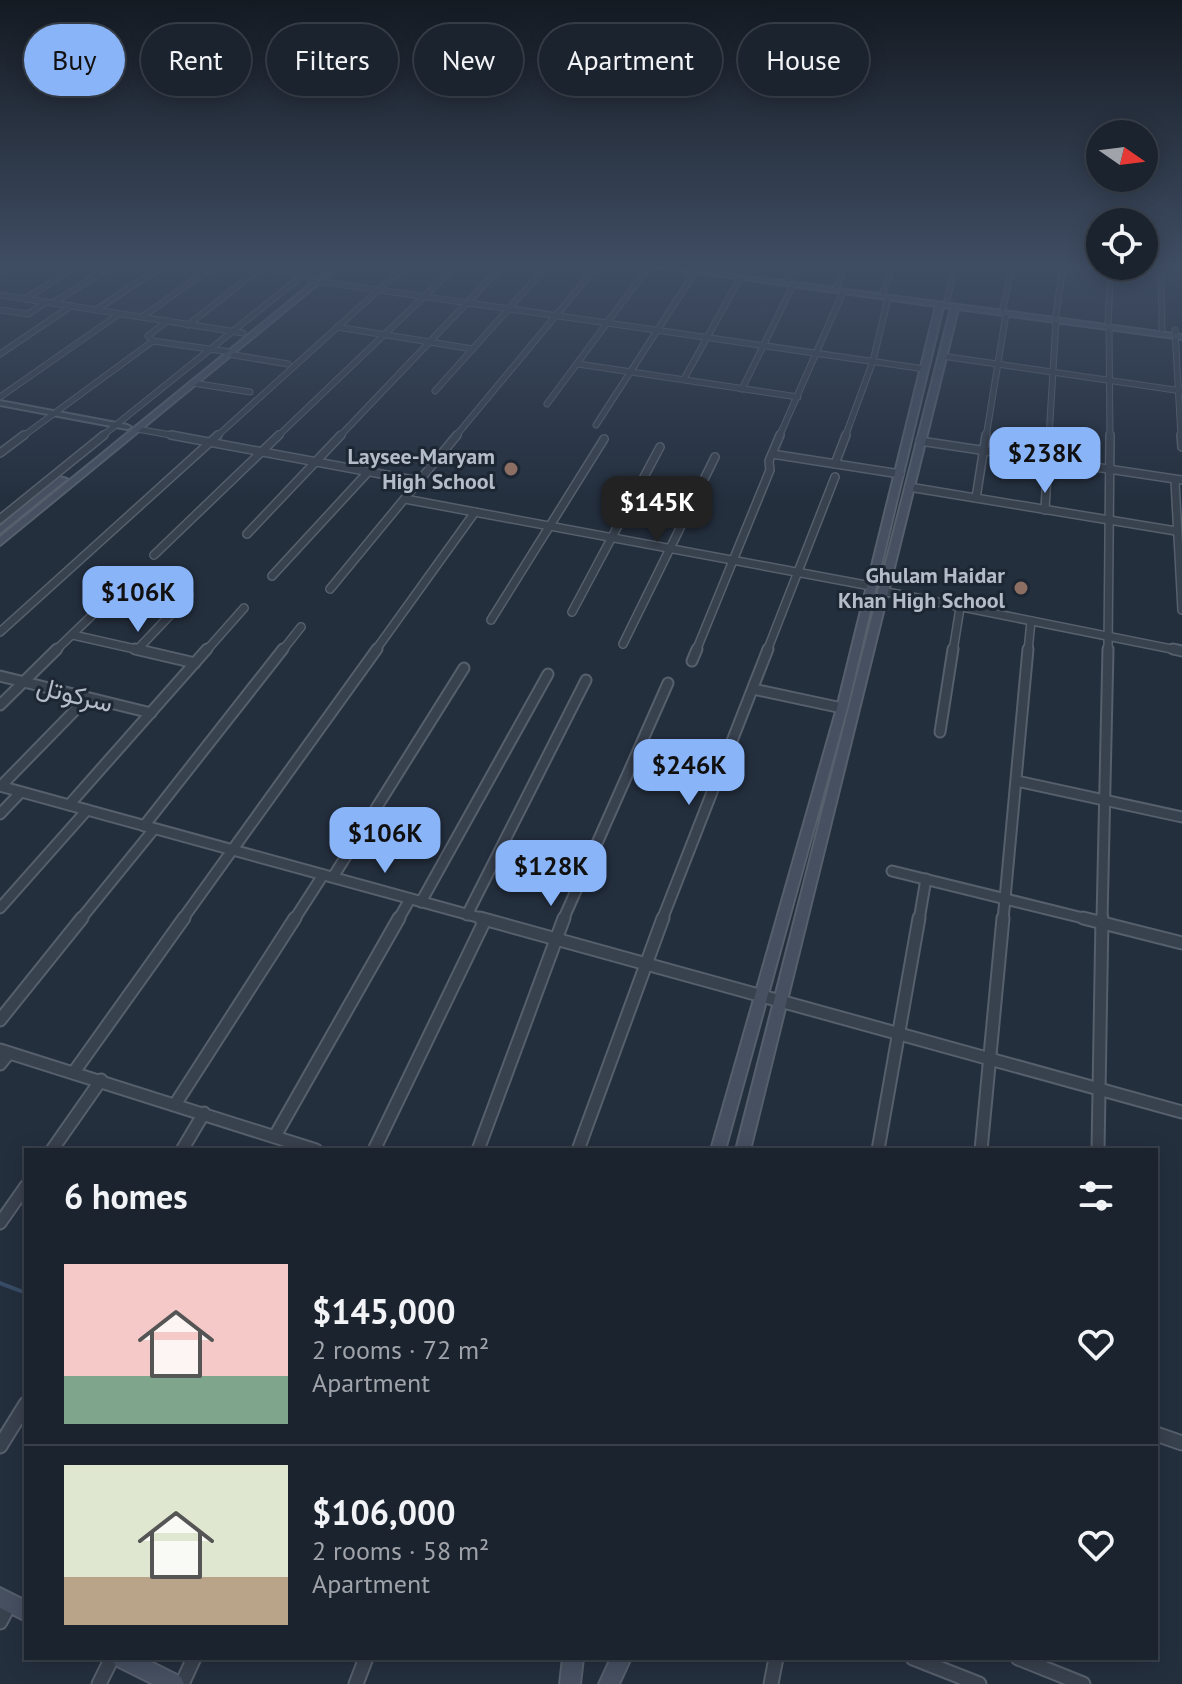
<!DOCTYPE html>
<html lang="en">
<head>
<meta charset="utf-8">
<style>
  :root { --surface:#1b232e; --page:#282f3a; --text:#f1f3f6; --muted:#a0a4aa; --line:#39404a; --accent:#8ab4f8 }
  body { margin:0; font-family:"PT Sans",Vazirmatn,sans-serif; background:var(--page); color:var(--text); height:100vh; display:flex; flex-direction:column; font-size:30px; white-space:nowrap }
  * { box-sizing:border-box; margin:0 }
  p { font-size:26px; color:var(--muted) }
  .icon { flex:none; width:44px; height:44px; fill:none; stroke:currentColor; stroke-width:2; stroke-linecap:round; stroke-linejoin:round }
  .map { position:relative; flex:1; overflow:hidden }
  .side { position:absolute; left:24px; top:1148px; width:1134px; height:512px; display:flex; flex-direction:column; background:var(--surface); border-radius:0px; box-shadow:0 4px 20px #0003,0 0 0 2px var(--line) }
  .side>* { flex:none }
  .guide { position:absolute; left:24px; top:24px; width:1134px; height:72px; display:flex; gap:16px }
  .needle { width:52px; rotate:104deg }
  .tools { position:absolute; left:1086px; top:120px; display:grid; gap:16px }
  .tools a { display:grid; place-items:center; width:72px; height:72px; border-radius:50%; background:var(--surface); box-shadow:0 4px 20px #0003,0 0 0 2px var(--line); font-size:40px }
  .price { position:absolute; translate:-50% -68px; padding:0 18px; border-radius:16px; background:var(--accent); color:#111; font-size:26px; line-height:52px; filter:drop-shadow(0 2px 4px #0008) }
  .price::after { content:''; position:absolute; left:50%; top:48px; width:24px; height:18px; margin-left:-12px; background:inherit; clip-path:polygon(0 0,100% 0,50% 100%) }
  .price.current { background:#222; color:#fff }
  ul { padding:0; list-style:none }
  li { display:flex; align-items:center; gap:24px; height:200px; padding:0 40px }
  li+li { border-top:2px solid var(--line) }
  li span { display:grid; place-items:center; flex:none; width:224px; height:160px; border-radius:0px; color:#555 }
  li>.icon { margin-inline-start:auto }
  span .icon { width:96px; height:96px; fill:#fffc; stroke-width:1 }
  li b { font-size:34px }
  h2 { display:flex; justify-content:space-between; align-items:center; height:96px; padding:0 40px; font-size:34px }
  .chip { padding:0 28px; border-radius:36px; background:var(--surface); box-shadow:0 4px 20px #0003,0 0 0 2px var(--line); font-size:28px; line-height:72px }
  .chip.current { background:var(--accent); color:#111 }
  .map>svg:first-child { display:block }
</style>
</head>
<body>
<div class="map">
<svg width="1182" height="1684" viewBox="0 0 1182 1684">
  <rect width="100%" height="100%" fill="#242f3e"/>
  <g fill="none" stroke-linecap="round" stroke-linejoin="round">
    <!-- stream -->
    <polyline stroke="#394c67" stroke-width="4" points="0,1283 26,1293"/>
    <!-- minor-far4 casing -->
    <g stroke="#565f6c" stroke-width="7">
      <g id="minor-far4">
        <polyline points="249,266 307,275"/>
        <polyline points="1161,266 1162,329"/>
        <polyline points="0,271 8,266"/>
        <polyline points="310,280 925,369"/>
        <polyline points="787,280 794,266"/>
        <polyline points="837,286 846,266"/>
        <polyline points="883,292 894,266"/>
        <polyline points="0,295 243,333"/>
        <polyline points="25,299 77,266"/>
        <polyline points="947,300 955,266"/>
        <polyline points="53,303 111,266"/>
        <polyline points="1003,308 1012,266"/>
        <polyline points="0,310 28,314 46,302"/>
        <polyline points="96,310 162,266"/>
        <polyline points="1056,315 1063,266"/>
        <polyline points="142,317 214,266"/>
        <polyline points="1108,322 1111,266"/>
        <polyline points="188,325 260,268"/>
        <polyline points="337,327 473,349"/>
        <polyline points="1109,327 1110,437"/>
        <polyline points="1175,330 1181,437"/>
        <polyline points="153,341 148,336 167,321"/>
        <polyline points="0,354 71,306"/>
        <polyline points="228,354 288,364"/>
        <polyline points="942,356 1182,391"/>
        <polyline points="578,364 798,397"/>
        <polyline points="684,379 740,278"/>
        <polyline points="193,383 250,392"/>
        <polyline points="742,389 793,285"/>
        <polyline points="435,391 547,266"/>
        <polyline points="0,397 119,314"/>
        <polyline points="547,404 649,266"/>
        <polyline points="596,425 695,272"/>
        <polyline points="137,429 182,437"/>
        <polyline points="22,437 153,341 230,352"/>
        <polyline points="101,437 314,266"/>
        <polyline points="216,437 405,266"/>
        <polyline points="277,437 456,266"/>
        <polyline points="339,437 502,266"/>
        <polyline points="455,437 597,266"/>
        <polyline points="779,437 843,292"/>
        <polyline points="845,437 873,361 888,298"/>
        <polyline points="986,437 1006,314"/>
        <polyline points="1049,437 1056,320"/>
      </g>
    </g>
    <!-- minor-far3 casing -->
    <g stroke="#565f6c" stroke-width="10">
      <g id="minor-far3">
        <polyline points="171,435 419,481"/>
        <polyline points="1181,435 1182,447"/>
        <polyline points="920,441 1182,480"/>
        <polyline points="0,453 24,435"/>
        <polyline points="772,454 900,474"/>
        <polyline points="835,464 846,435"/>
        <polyline points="1175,481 1182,610"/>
        <polyline points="909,487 1176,531"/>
        <polyline points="976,498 986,435"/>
        <polyline points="405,499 871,586"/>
        <polyline points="1045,510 1049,435"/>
        <polyline points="0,519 104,435"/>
        <polyline points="247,534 341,435"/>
        <polyline points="154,555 279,435"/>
        <polyline points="272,576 368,472"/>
        <polyline points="330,589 457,435"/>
        <polyline points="882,591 1182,651"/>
        <polyline points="572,612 660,447"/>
        <polyline points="491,620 604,439"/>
        <polyline points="0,632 218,435"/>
        <polyline points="73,635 144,651"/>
        <polyline points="623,644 715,457"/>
        <polyline points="137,650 189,595"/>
        <polyline points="55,651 113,595"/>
        <polyline points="206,651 244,608"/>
        <polyline points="282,651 301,627"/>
        <polyline points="375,651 475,512"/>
        <polyline points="696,651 770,470 769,461 780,435"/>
        <polyline points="767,651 835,477"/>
        <polyline points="953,651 960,608"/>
        <polyline points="1028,651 1031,621"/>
        <polyline points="1108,651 1110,435"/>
      </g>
    </g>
    <!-- minor-far2 casing -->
    <g stroke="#565f6c" stroke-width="13">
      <g id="minor-far2">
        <polyline points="135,649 195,663"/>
        <polyline points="1173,649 1182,651"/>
        <polyline points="692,661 697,649"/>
        <polyline points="0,676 151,713"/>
        <polyline points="753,689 842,708"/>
        <polyline points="0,705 57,649"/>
        <polyline points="940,732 953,649"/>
        <polyline points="1017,781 1182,817"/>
        <polyline points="0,786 488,920"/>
        <polyline points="1,786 87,698"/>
        <polyline points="69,805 207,649"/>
        <polyline points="0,814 21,792"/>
        <polyline points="144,826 283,649"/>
        <polyline points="892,871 1091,920"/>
        <polyline points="333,877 464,668"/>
        <polyline points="421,902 548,674"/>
        <polyline points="0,908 87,810"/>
        <polyline points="467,915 586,680"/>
        <polyline points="80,920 154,829"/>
        <polyline points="182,920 377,649"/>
        <polyline points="294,920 323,875"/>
        <polyline points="398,920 410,899"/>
        <polyline points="563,920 668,683"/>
        <polyline points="662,920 768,649"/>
        <polyline points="919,920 926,879"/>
        <polyline points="1003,920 1028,649"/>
        <polyline points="1102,920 1108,649"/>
      </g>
    </g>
    <!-- minor-far1 casing -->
    <g stroke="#565f6c" stroke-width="15">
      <g id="minor-far1">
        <polyline points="480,918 1182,1112"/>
        <polyline points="1083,918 1182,943"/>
        <polyline points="0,1020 82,918"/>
        <polyline points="0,1050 316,1150"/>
        <polyline points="0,1064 9,1053"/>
        <polyline points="74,1072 184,918"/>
        <polyline points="176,1103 295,918"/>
        <polyline points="275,1136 399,918"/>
        <polyline points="52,1150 101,1080"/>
        <polyline points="182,1150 204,1113"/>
        <polyline points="374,1150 485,920"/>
        <polyline points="478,1150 564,918"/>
        <polyline points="578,1150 663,918"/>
        <polyline points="878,1150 919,918"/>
        <polyline points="981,1150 1003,918"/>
        <polyline points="1098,1150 1102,918"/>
        <polyline points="0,1223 26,1186"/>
      </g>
    </g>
    <!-- minor casing -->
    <g stroke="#565f6c" stroke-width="17">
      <g id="minor">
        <polyline points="1156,1434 1182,1443"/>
        <polyline points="0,1446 26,1404"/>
        <polyline points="0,1622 10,1603"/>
        <polyline points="913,1658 979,1684"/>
        <polyline points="1018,1658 1083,1684"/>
        <polyline points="99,1684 112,1658"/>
        <polyline points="182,1684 194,1658"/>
        <polyline points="356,1684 366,1658"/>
        <polyline points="771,1684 776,1658"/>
      </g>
    </g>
    <!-- tertiary casing -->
    <g stroke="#565f6c" stroke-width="4">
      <polygon id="tertiary" points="0,401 127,425 131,427 127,429 0,405"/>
    </g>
    <!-- secondary casing -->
    <g stroke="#565f6c" stroke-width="4">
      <g id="secondary">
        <polygon points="333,266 340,266 0,545 0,537"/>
        <polygon points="650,266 668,266 1182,335 1182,339 958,309 750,1150 736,1150 951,308 943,307 847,708 725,1150 711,1150 837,708 936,306"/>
        <polygon points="60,477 67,479 0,533 0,526"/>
        <polygon points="0,1588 26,1601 26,1621 0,1608"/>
        <polygon points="112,1658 143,1658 181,1677 184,1684 153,1684 115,1665"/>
        <polygon points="563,1658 583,1658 580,1684 560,1684"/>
        <polygon points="611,1658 631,1658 619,1684 599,1684"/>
      </g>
    </g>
    <!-- minor-far4 -->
    <use href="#minor-far4" stroke="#38414e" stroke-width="5"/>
    <!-- minor-far3 -->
    <use href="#minor-far3" stroke="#38414e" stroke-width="7"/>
    <!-- minor-far2 -->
    <use href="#minor-far2" stroke="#38414e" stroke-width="9"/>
    <!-- minor-far1 -->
    <use href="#minor-far1" stroke="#38414e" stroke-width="11"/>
    <!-- minor -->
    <use href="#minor" stroke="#38414e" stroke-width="13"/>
    <!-- tertiary -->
    <use href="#tertiary" fill="#38414e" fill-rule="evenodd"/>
    <!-- secondary -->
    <use href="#secondary" fill="#465061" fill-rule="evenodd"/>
  </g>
  <!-- sky -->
  <linearGradient id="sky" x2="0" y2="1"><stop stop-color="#141a22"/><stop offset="0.53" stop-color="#3f4d63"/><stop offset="1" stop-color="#3f4d63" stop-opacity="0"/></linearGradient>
  <rect width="1182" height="502" fill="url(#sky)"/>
  <!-- markers -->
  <g fill="#8d6e63" stroke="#1d2633" stroke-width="3">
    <circle cx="511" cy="469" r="8"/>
    <circle cx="1021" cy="588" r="8"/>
  </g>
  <g text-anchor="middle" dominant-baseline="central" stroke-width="6" stroke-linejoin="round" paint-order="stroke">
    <!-- far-poi labels -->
    <g font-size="22" font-weight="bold" fill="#b4bcc9" stroke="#1d2633" text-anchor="end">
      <text x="495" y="456">Laysee-Maryam<tspan x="495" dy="25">High School</tspan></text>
      <text x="1005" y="575">Ghulam Haidar<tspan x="1005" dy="25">Khan High School</tspan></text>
    </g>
    <!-- street labels -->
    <g font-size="26" fill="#b4bcc9" stroke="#1d2633">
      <text transform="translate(75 694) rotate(14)">سرکوتل</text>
    </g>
  </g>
</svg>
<div class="tools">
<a><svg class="needle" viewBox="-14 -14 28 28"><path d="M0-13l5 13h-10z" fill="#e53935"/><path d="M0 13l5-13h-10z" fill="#a0a4aa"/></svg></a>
<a><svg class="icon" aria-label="locate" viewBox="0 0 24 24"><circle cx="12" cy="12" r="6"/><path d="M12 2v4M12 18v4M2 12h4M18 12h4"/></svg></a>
</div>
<b class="price" style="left:1045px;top:495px">$238K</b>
<b class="price current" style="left:657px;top:544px">$145K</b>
<b class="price" style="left:138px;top:634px">$106K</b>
<b class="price" style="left:689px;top:807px">$246K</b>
<b class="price" style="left:385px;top:875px">$106K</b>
<b class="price" style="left:551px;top:908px">$128K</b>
<div class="guide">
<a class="chip current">Buy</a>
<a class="chip">Rent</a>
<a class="chip">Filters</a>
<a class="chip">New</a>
<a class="chip">Apartment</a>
<a class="chip">House</a>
</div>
<section class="side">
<h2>6 homes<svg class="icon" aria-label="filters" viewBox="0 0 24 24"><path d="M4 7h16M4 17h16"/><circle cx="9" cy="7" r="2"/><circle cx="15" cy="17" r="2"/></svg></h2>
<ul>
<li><span style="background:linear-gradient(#f6c9c9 70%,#7fa58c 0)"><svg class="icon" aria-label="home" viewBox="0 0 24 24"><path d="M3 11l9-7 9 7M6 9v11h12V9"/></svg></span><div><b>$145,000</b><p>2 rooms · 72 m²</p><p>Apartment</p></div><svg class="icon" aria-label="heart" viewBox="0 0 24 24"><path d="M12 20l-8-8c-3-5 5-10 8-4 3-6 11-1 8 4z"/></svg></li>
<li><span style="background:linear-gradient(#dfe7d0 70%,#b9a48a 0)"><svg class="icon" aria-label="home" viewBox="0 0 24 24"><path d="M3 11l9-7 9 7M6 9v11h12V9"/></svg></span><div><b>$106,000</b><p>2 rooms · 58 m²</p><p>Apartment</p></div><svg class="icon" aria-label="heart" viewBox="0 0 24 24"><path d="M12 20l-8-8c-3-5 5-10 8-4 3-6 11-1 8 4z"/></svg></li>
</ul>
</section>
</div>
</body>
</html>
